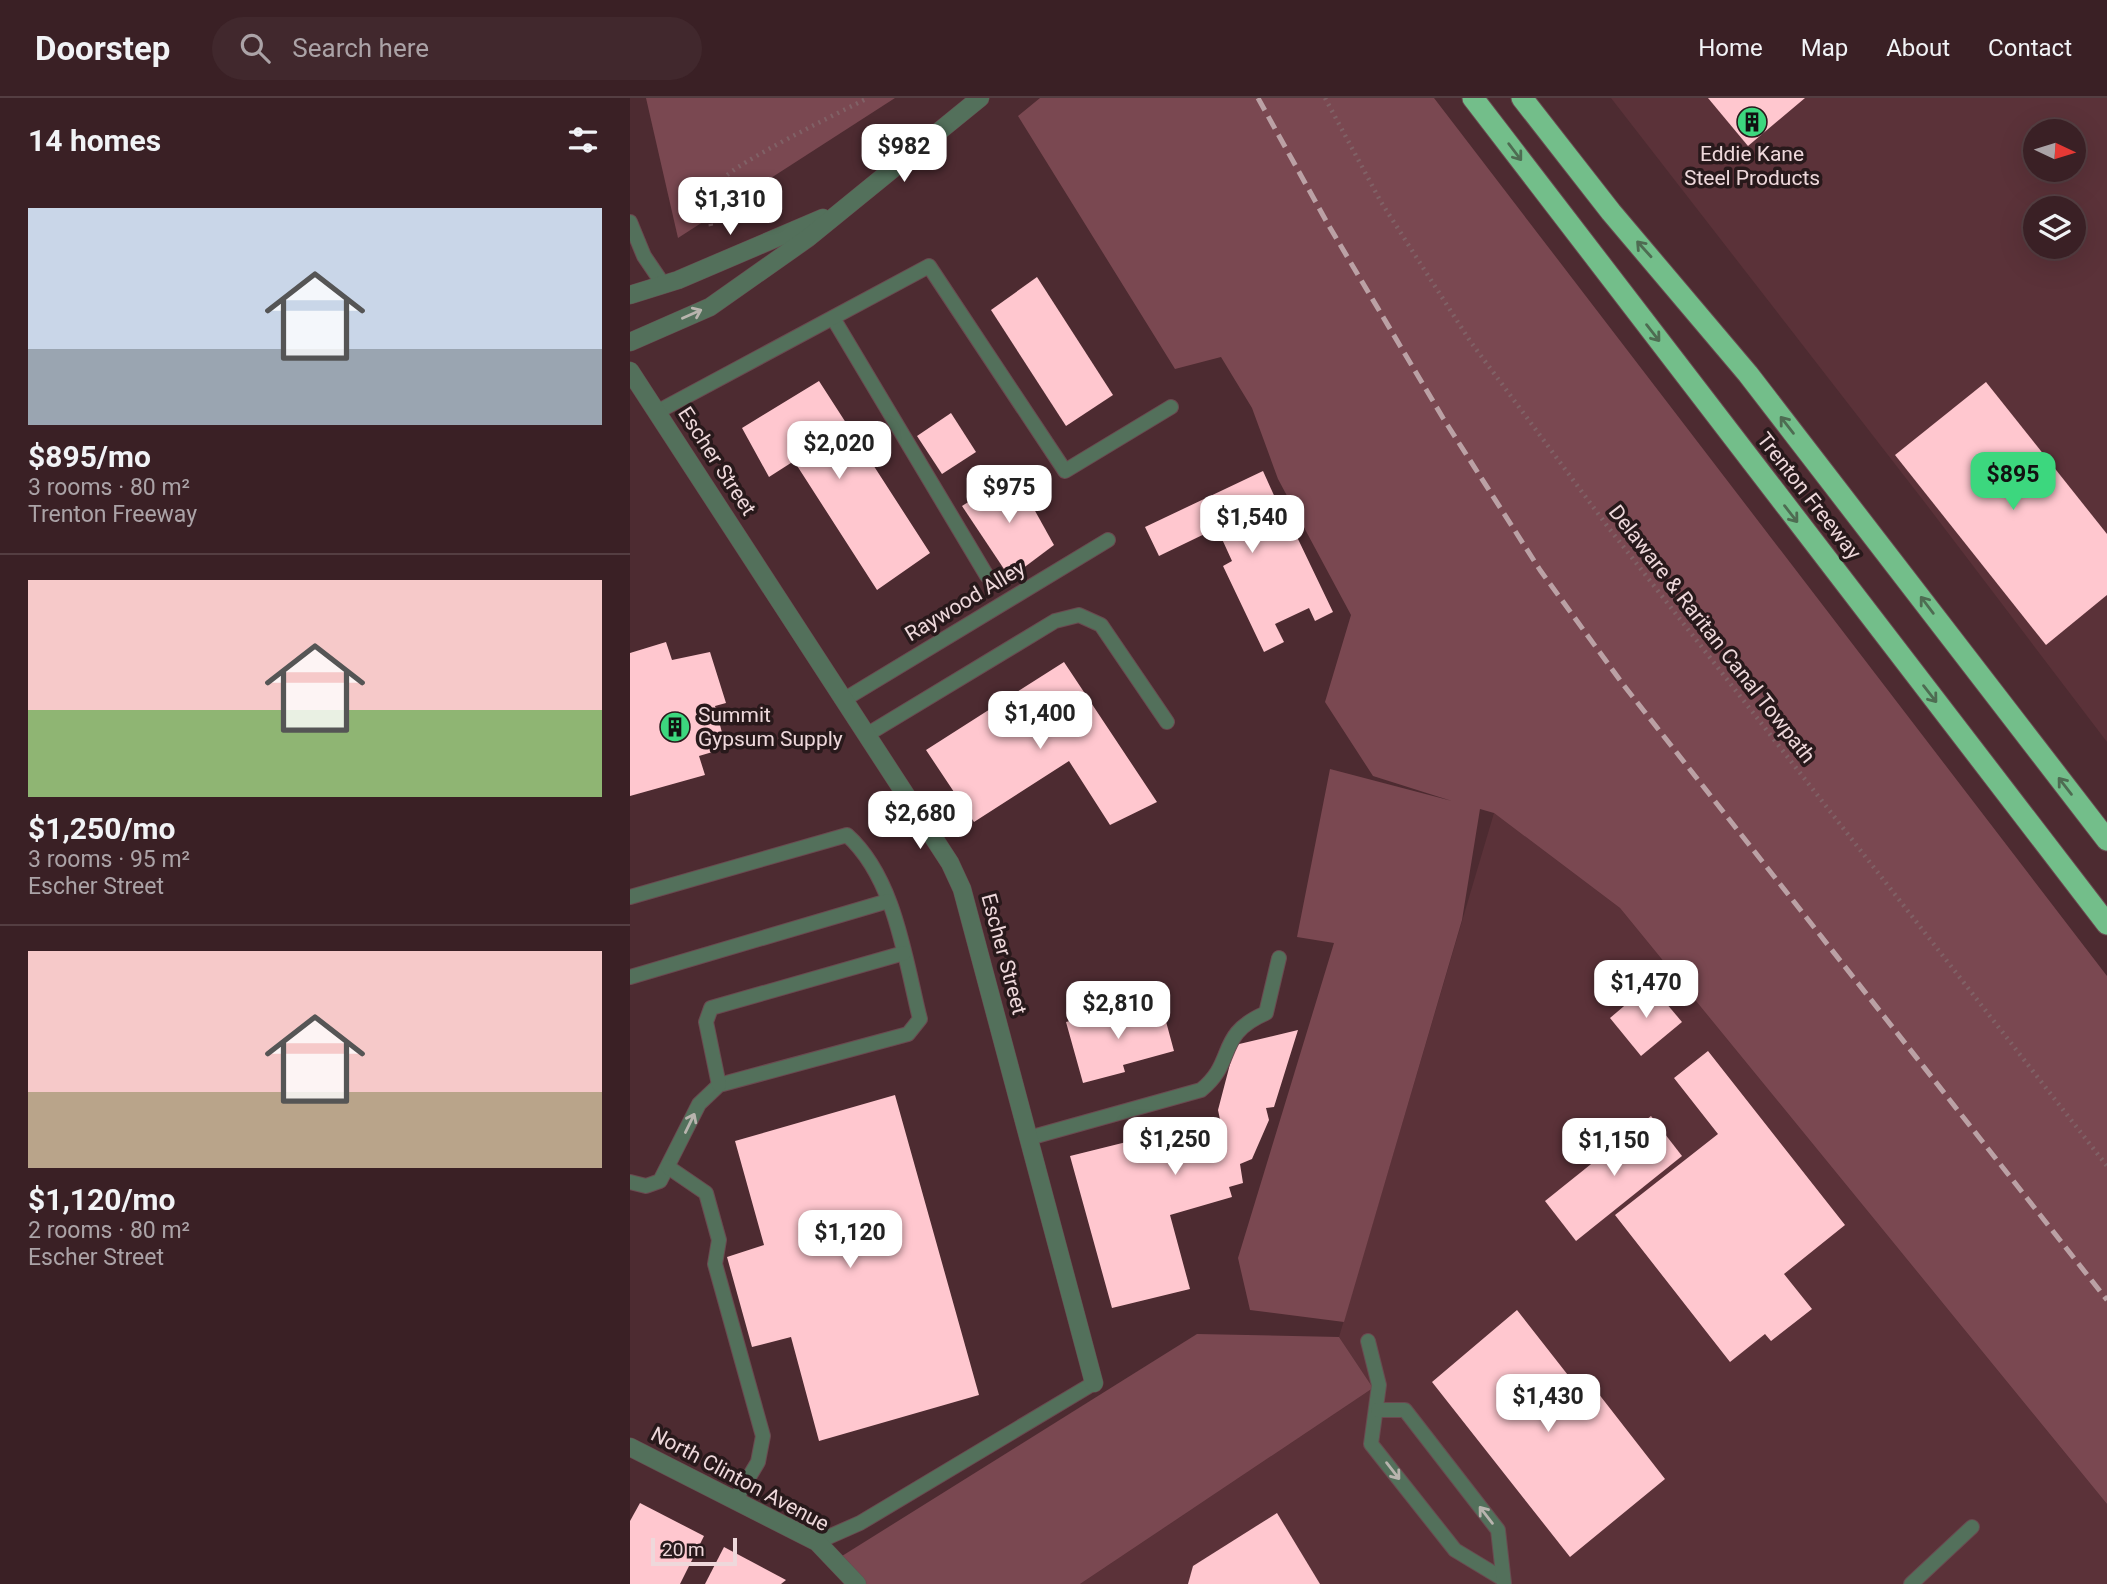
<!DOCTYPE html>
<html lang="en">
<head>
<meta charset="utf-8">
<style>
  :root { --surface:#3a2025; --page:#41282d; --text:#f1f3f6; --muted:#aba3a7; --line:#543e42; --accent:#3cd77e }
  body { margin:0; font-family:Roboto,sans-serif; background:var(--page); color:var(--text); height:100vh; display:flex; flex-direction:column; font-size:26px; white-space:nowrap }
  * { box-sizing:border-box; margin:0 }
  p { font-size:23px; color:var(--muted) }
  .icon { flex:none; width:38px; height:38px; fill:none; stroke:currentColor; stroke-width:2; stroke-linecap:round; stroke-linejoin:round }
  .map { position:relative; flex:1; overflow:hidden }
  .side { display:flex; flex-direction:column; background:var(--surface); width:630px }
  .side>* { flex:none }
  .needle { width:46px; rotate:94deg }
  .controls { position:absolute; left:1393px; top:21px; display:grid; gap:14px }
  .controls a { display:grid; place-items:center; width:63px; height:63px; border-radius:50%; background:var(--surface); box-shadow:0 7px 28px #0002,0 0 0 2px var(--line); font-size:35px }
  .scale { position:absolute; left:21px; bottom:18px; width:86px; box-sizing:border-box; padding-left:7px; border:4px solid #eed8db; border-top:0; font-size:19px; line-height:24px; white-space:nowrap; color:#eed8db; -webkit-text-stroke:5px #28191b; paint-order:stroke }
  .price { position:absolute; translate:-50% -60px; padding:0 16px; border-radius:14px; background:#fff; color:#222; font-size:23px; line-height:46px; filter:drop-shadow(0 2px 4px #0008) }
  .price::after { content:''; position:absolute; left:50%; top:42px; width:21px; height:16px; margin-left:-10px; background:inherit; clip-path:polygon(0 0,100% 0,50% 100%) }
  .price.active { background:var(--accent); color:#111 }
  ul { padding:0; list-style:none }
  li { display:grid; align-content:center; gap:14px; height:371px; padding:0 28px }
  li+li { border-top:2px solid var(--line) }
  li span { display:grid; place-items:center; height:217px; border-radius:0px; color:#555 }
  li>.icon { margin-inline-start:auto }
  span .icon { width:126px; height:126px; fill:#fffc; stroke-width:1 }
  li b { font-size:30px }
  h2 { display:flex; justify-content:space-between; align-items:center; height:84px; padding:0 28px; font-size:30px }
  header { display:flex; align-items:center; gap:42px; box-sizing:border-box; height:98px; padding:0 35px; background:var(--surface); border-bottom:2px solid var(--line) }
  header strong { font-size:33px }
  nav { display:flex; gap:38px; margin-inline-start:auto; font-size:24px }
  .search { width:490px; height:63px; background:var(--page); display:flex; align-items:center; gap:18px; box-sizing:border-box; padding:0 24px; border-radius:38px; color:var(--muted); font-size:26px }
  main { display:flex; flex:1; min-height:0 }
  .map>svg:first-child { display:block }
</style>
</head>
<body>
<header>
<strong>Doorstep</strong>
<div class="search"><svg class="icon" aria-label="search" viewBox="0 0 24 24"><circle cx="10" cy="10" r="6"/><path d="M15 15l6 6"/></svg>Search here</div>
<nav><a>Home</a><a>Map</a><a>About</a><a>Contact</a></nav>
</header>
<main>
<section class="side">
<h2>14 homes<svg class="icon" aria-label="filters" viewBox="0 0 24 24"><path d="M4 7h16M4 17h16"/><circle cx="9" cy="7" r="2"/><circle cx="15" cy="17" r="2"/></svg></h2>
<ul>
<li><span style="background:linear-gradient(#c9d6e8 65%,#9aa5b1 0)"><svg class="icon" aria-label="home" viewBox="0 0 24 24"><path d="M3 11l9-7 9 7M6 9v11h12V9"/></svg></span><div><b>$895/mo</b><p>3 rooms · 80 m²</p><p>Trenton Freeway</p></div></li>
<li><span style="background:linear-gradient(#f6c9c9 60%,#8fb573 0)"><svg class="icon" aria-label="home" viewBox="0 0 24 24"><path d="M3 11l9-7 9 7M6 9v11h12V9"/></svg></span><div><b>$1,250/mo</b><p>3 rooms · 95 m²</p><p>Escher Street</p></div></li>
<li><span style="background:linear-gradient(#f6c9c9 65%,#b9a48a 0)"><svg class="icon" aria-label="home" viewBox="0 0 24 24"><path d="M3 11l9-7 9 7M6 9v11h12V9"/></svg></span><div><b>$1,120/mo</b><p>2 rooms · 80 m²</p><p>Escher Street</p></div></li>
</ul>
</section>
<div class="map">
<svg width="1477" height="1486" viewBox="0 0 1477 1486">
  <rect width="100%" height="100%" fill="#4d2b31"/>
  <!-- built -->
  <g fill="#5b3239" fill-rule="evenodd">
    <path d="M981,0H1477V644L1296,406ZM1405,33H1444V72H1405ZM1405,110H1444V149H1405Z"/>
    <polygon points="864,715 990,810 1477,1406 1477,1486 450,1486 743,1290 709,1239"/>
  </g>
  <!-- green -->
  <g fill="#7a4851">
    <polygon points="16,0 265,0 48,140"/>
    <polygon points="410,0 804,0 1477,878 1477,1406 990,810 864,715 850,711 832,822 714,1224 620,1212 608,1160 704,845 667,839 700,671 822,703 743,678 695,604 721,517 648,381 622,310 591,259 545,271 388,18"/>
    <polygon points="567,1236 709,1239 743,1290 450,1486 225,1486 204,1463"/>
  </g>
  <!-- building -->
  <g fill="#ffc7cf">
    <polygon points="1078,0 1175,0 1118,48"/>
    <polygon points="407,179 483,297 436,328 361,212"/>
    <polygon points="189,283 300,455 247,492 164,363 139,379 112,330"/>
    <polygon points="1356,284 1477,436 1477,497 1416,547 1265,357"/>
    <polygon points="321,315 346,354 312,376 287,338"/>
    <polygon points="633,373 647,404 632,411 639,425 656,416 703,514 685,523 679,510 645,526 654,544 634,554 593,468 602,463 587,430 529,458 515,429"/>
    <polygon points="384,375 424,447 380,480 332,408"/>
    <polygon points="36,544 42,562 80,554 96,605 85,608 96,650 69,658 75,677 0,698 0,555"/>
    <polygon points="434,564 527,704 480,727 439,663 344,724 296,652"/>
    <polygon points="1020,886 1052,924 1011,958 980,920"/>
    <polygon points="531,905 544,953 493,967 495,974 453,985 436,924 477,913 479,919"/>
    <polygon points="668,932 644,1009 636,1010 639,1022 622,1061 610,1066 613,1085 599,1089 602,1099 540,1117 560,1191 482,1210 440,1058 581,1023 585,1033 592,1031 588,1012 605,947"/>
    <polygon points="1078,953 1215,1127 1154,1176 1182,1211 1141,1243 1135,1236 1100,1264 985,1117 1088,1036 1044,980"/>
    <polygon points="265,997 349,1297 189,1343 161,1239 122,1249 97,1159 134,1147 105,1043"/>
    <polygon points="1021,1018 1052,1058 946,1143 915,1103"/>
    <polygon points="887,1212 952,1295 961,1286 1035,1381 940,1459 802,1284"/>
    <polygon points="10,1405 74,1438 50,1486 0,1486 0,1423"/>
    <polygon points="647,1415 690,1486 558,1486 563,1468"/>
    <polygon points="94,1449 156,1482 151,1486 75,1486"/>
  </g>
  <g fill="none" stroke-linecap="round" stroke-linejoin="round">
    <!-- service casing -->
    <g stroke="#6a4a50" stroke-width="16">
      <g id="service">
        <polyline points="0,124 14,158 33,186"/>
        <polyline points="203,220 357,478"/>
        <polyline points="27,314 299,168 435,373 541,309"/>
        <polyline points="215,601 478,442"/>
        <polyline points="238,636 425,523 449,517 471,527 537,624"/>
        <path d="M0,799L217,737C265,780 275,861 290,921L278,936L89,987L69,1006L30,1083L16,1088L0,1084"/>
        <polyline points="0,879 258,803"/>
        <polyline points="89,987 76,924 81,910 274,855"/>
        <path d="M399,1040L571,992C607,963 585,937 636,915L649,860"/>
        <polyline points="38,1069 76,1095 89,1142 85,1166 133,1338 128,1364 106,1401"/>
        <polyline points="738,1243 749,1287 741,1346 825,1452 873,1481"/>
        <polyline points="748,1312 775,1312 868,1432 874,1485"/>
        <polyline points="187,1444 230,1425 464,1285"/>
        <polyline points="1281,1486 1342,1429"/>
      </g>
    </g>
    <!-- minor casing -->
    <g stroke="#6a4a50" stroke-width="19">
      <polyline id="minor" points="0,273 320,765 332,791 464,1285"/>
    </g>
    <!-- tertiary casing -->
    <g stroke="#6a4a50" stroke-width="19">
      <g id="tertiary">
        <polyline points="0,197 48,182 193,120"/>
        <polyline points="0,244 80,209 178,140 350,0"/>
        <polyline points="0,1349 187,1444 227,1486"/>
      </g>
    </g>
    <!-- motorway casing -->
    <g stroke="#6a4a50" stroke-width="23">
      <g id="motorway">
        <polyline points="843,0 1477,826"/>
        <polyline points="892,0 981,114 1118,276 1477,742"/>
      </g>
    </g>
    <!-- path -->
    <g stroke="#806166" stroke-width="4.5" stroke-dasharray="2 5" stroke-linecap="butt">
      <polyline points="695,0 751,104 840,243 978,429 1477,1068"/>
      <path d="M81,128C78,111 82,97 92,82C103,66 214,12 238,0"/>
    </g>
    <!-- service -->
    <use href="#service" stroke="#53705b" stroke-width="14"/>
    <!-- minor -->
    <use href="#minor" stroke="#53705b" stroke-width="18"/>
    <!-- tertiary -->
    <use href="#tertiary" stroke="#53705b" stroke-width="18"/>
    <!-- motorway -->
    <use href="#motorway" stroke="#73be8a" stroke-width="21"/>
    <!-- rail -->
    <polyline stroke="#bba1a5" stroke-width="5" stroke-dasharray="14 7" stroke-linecap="butt" points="628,0 699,128 813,320 910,472 992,585 1477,1202"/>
  </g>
  <!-- one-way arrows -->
  <defs><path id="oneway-shaft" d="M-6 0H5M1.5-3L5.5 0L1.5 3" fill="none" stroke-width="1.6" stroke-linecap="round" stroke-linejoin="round" transform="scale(1.75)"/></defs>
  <g stroke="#4e6c52">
    <use href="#oneway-shaft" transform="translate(885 54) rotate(53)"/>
    <use href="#oneway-shaft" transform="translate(1014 151) rotate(-132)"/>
    <use href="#oneway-shaft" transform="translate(1023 235) rotate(52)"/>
    <use href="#oneway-shaft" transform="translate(1157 327) rotate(-128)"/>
    <use href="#oneway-shaft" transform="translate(1161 416) rotate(52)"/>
    <use href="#oneway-shaft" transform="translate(1297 507) rotate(-127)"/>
    <use href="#oneway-shaft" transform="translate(1300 596) rotate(52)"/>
    <use href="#oneway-shaft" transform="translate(1435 688) rotate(-128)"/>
  </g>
  <g stroke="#b8b4ae">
    <use href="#oneway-shaft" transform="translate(62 216) rotate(-24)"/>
    <use href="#oneway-shaft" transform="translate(60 1025) rotate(-64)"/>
    <use href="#oneway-shaft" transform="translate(763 1373) rotate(52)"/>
    <use href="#oneway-shaft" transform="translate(856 1417) rotate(-128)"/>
  </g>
  <!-- icons -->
  <defs>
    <g id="building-disc" transform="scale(1.575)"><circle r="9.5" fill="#3cd77e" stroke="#28191b"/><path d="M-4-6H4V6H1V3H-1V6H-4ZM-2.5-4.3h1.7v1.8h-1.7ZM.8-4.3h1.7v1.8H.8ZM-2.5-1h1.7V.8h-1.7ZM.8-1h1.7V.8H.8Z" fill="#111"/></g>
  </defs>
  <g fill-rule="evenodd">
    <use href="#building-disc" x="1122" y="24"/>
    <use href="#building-disc" x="45" y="629"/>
  </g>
  <g text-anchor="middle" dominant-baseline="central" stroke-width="7" stroke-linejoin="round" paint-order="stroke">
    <!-- poi labels -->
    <g font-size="21" fill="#eed8db" stroke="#28191b">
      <text x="1122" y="56">Eddie Kane<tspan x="1122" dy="24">Steel Products</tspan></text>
      <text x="68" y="617" text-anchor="start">Summit<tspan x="68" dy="24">Gypsum Supply</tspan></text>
    </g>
    <!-- street labels -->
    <g font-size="21" fill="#eed8db" stroke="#28191b">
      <text transform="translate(87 363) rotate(57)">Escher Street</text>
      <text transform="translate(1179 398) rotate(52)">Trenton Freeway</text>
      <text transform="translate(335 503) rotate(-31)">Raywood Alley</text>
      <text transform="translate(1082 536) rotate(52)">Delaware &amp; Raritan Canal Towpath</text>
      <text transform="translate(374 856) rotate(75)">Escher Street</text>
      <text transform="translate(110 1381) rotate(28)">North Clinton Avenue</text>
    </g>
  </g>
</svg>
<div class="controls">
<a><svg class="needle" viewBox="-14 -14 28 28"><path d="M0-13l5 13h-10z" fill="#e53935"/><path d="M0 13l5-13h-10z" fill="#aba3a7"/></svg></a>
<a><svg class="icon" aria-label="layers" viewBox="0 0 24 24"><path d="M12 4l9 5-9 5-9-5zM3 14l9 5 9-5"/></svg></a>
</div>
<div class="scale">20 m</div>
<b class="price" style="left:274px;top:86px">$982</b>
<b class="price" style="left:100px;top:139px">$1,310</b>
<b class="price" style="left:209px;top:383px">$2,020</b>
<b class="price active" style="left:1383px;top:414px">$895</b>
<b class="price" style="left:379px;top:427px">$975</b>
<b class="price" style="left:622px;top:457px">$1,540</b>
<b class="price" style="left:410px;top:653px">$1,400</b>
<b class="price" style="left:290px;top:753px">$2,680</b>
<b class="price" style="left:1016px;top:922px">$1,470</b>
<b class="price" style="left:488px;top:943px">$2,810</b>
<b class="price" style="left:545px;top:1079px">$1,250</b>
<b class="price" style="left:984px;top:1080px">$1,150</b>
<b class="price" style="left:220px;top:1172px">$1,120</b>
<b class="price" style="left:918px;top:1336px">$1,430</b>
</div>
</main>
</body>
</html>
